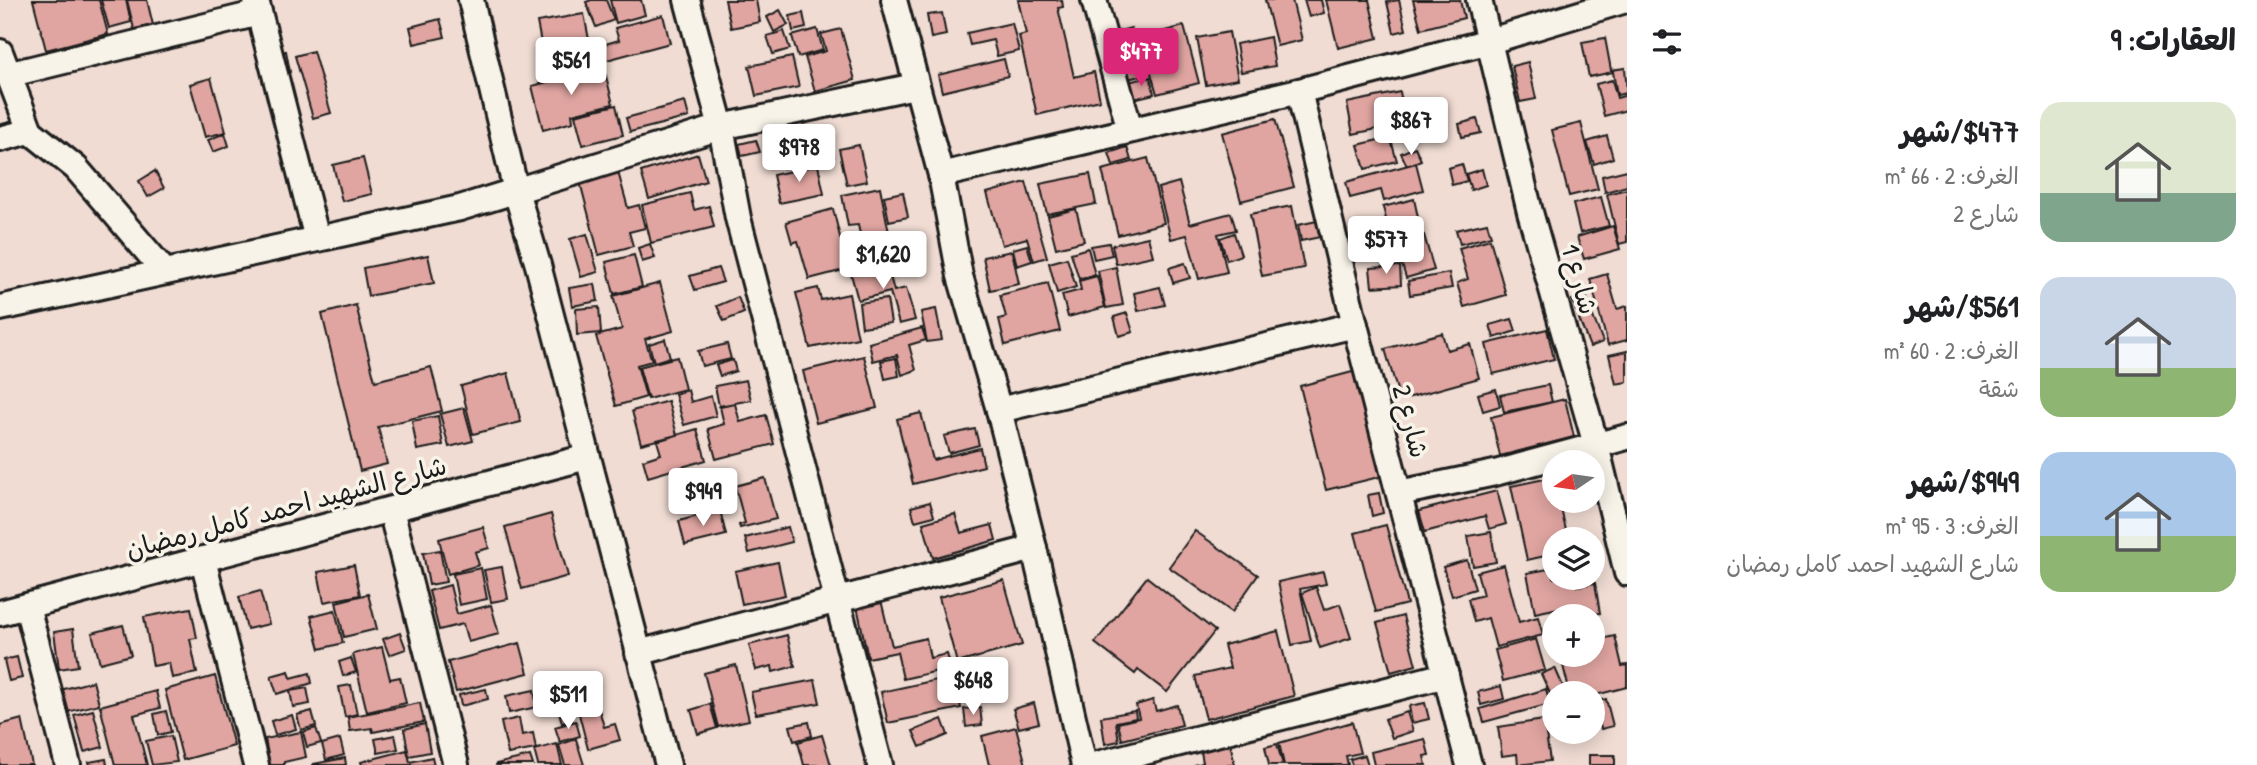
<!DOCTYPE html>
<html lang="ar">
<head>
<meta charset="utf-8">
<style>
  :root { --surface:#fff; --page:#f2f2f2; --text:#202124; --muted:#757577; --accent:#db2777 }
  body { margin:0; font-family:"Patrick Hand","Playpen Sans Arabic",sans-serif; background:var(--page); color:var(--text); direction:rtl; height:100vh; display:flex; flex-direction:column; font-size:26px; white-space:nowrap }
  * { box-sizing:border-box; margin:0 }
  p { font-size:23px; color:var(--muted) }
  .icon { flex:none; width:38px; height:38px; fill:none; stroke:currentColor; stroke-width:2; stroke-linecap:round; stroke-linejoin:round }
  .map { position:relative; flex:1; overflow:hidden; direction:ltr }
  .side { display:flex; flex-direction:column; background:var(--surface); width:630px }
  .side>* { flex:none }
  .needle { width:46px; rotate:257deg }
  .tools { position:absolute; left:1542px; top:450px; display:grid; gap:14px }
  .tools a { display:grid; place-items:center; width:63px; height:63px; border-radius:50%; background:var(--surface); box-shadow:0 4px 18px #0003; font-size:35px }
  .price { position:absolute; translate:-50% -60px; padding:0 16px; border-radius:7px; background:#fff; color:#222; font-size:23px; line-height:46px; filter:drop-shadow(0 2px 4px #0008) }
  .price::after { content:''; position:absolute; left:50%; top:42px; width:21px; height:16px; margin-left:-10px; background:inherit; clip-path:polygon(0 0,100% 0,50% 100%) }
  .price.on { background:var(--accent); color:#fff }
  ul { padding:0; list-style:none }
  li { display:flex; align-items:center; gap:21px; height:175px; padding:0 21px }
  li span { display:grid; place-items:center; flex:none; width:196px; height:140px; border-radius:21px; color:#555 }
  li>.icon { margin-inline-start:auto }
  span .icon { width:84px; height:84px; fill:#fffc; stroke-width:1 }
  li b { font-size:30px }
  h2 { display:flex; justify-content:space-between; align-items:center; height:84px; padding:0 21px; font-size:30px }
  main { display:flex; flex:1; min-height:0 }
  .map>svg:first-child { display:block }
</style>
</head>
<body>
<main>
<section class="side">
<h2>العقارات: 9<svg class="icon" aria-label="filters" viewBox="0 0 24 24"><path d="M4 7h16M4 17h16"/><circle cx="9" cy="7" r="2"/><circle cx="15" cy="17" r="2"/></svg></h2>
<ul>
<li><span style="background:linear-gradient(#dfe7d0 65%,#7fa58c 0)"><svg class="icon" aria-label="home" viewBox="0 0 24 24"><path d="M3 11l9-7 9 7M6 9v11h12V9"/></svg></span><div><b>$477/شهر</b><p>الغرف: 2 · 66 m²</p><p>شارع 2</p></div></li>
<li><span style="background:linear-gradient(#c9d6e8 65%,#8fb573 0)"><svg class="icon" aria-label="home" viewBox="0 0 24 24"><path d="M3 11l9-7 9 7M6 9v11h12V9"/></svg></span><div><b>$561/شهر</b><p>الغرف: 2 · 60 m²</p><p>شقة</p></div></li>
<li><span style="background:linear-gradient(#a9c7e8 60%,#8fb573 0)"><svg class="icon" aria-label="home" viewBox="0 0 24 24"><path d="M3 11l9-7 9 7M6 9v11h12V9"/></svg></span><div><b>$949/شهر</b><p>الغرف: 3 · 95 m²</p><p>شارع الشهيد احمد كامل رمضان</p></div></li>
</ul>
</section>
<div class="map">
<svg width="1627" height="765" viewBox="0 0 1627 765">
  <rect width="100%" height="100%" fill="#f0dcd3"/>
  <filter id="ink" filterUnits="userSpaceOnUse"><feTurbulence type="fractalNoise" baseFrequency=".0143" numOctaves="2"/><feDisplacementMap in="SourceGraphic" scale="14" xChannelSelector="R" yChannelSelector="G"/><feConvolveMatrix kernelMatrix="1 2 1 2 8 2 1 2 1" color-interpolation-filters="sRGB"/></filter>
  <g filter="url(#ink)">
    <!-- building -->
    <g fill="#e0a5a1" stroke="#1c1c1c" stroke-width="2">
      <polygon points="33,0 99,0 108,34 46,50"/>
      <polygon points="101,0 126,0 131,22 109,28"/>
      <polygon points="127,0 147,0 153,25 134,29"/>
      <polygon points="591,0 606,0 614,20 596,27 586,2"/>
      <polygon points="610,0 641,0 645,15 616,23"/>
      <polygon points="725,0 756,0 760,22 731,28"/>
      <polygon points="1018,0 1062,0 1063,7 1058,8 1074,77 1094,72 1100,100 1037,115 1019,36 1026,34"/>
      <polygon points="1265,0 1292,0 1302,40 1277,46"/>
      <polygon points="1304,0 1321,0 1324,13 1309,17"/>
      <polygon points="1326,0 1369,0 1378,38 1338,48"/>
      <polygon points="1399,0 1406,30 1394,33 1387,2"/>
      <polygon points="1413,0 1460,0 1464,18 1421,29"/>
      <polygon points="780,10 788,25 774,32 767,17"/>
      <polygon points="803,13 806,28 793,31 790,16"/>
      <polygon points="942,13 946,35 931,38 927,15"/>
      <polygon points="584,14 593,60 546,69 537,22"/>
      <polygon points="663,15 670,43 603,61 599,46 619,40 615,28"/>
      <polygon points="440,19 445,37 414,44 410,27"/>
      <polygon points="1012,23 1019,51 997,56 993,40 970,45 967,33"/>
      <polygon points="1184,26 1199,83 1157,94 1151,73 1128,79 1116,32 1131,28 1134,39"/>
      <polygon points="817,29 823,50 798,57 792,36"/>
      <polygon points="841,29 855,80 815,91 805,57 826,51 821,34"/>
      <polygon points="784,31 790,49 773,54 767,36"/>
      <polygon points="1229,32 1238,79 1206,85 1197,38"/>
      <polygon points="1270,37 1275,66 1241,72 1236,44"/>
      <polygon points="1605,38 1611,70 1625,68 1627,93 1617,95 1613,72 1589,77 1582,42"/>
      <polygon points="286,51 290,72 281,74 276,53"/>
      <polygon points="313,51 331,113 313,118 295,56"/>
      <polygon points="792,57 799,87 756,96 749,66"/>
      <polygon points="1004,59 1008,76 942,92 938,75"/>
      <polygon points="1528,62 1536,99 1520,102 1512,66"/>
      <polygon points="604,68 613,104 572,114 573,122 543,130 532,86"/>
      <polygon points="1150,77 1154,94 1133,99 1128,82"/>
      <polygon points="211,78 226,132 205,137 190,84"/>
      <polygon points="1612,80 1617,98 1627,95 1627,110 1604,116 1596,84"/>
      <polygon points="1400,92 1406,123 1353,134 1347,103"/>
      <polygon points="685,102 689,117 630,132 626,118"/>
      <polygon points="616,105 623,135 583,145 575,115"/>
      <polygon points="1275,119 1294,187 1241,201 1222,133"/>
      <polygon points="1477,119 1481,133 1462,137 1459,124"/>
      <polygon points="1581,123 1598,189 1569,196 1552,130"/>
      <polygon points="829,131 834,157 801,165 796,138"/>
      <polygon points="791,132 799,164 783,168 775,137"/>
      <polygon points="225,133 229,146 213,152 208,140"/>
      <polygon points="1607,136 1613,158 1594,164 1587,142"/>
      <polygon points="1390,137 1397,161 1365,169 1358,145"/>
      <polygon points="756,140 760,152 742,156 739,144"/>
      <polygon points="859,145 867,181 847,185 839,149"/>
      <polygon points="1127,147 1131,160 1113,165 1109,153"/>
      <polygon points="1415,147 1421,160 1407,166 1401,153"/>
      <polygon points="698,154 706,181 649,199 641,172"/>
      <polygon points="363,158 372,194 342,201 333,165"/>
      <polygon points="1148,158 1164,223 1118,235 1102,170"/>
      <polygon points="1416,163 1423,190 1384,201 1381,190 1350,198 1346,182"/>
      <polygon points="1462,164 1467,181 1452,185 1448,168"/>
      <polygon points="818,165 824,194 779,203 773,175"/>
      <polygon points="1482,169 1486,185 1471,190 1466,174"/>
      <polygon points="1627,170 1627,186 1605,192 1602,176"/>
      <polygon points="155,171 164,188 148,197 139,181"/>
      <polygon points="618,172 628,208 639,205 645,228 629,232 633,246 599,255 580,182"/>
      <polygon points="1090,174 1096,204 1047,214 1040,184"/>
      <polygon points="1026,182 1047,257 1034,261 1027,238 1002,245 987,193"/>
      <polygon points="1179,182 1190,224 1231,213 1236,230 1218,234 1227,272 1199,279 1187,235 1171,239 1158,188"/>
      <polygon points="880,187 891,243 863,248 858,225 848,226 842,195"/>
      <polygon points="1627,189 1627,242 1619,244 1607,194"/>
      <polygon points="903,192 908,217 889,221 884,196"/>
      <polygon points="690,193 694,210 709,206 714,227 651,243 642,205"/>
      <polygon points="1601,197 1609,226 1580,233 1573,204"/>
      <polygon points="1414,199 1421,231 1391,239 1383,207"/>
      <polygon points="1292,206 1304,268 1262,276 1250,214"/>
      <polygon points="833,209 848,269 809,279 798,241 792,243 786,222"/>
      <polygon points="1076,209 1084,241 1056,248 1048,216"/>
      <polygon points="1317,221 1320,237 1301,241 1298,225"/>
      <polygon points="1487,223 1491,236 1460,244 1456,230"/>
      <polygon points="1613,226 1620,249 1584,259 1577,237"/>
      <polygon points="1234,233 1241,255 1227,260 1220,238"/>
      <polygon points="587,234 598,272 581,277 570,239"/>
      <polygon points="1387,234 1391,247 1366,254 1362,242"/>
      <polygon points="1424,235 1434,270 1406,278 1396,244"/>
      <polygon points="920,236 924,250 855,268 851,255"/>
      <polygon points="1148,237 1153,256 1116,264 1112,245"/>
      <polygon points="1490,239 1506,295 1464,307 1457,283 1468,279 1459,248"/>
      <polygon points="1109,243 1112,255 1094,259 1091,246"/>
      <polygon points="650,244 655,258 642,262 638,248"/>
      <polygon points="1027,245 1032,261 1017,266 1013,249"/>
      <polygon points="1088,248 1095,275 1079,279 1071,253"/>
      <polygon points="1012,251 1019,284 990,290 983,257"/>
      <polygon points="428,255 434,283 368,296 363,268"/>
      <polygon points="634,255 642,287 614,294 606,262"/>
      <polygon points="1067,258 1076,287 1057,293 1049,263"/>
      <polygon points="1185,263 1190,278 1173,283 1169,268"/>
      <polygon points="887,265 894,291 906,288 915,320 899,324 890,292 858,300 851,274"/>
      <polygon points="1400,266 1401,285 1372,287 1370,268"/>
      <polygon points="1116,267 1123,305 1106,308 1098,271"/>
      <polygon points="718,268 723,282 695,290 690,276"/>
      <polygon points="1449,273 1452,288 1410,295 1408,281"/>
      <polygon points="1607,274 1617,309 1627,306 1627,340 1608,345 1590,279"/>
      <polygon points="1097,276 1105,307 1068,317 1062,295 1081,290 1079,281"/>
      <polygon points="660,283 673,331 645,339 652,361 637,365 646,397 616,406 596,336 622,329 613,296"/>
      <polygon points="1048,283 1060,331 1005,345 999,319 1006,317 1000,295"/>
      <polygon points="595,284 598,301 572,306 569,288"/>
      <polygon points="1160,287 1165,305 1138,311 1134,293"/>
      <polygon points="818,288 821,300 849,294 858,338 810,348 796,293"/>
      <polygon points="1586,295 1591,311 1578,316 1572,300"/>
      <polygon points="738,297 744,313 724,321 717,306"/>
      <polygon points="887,299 891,323 862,327 859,303"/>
      <polygon points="356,305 375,381 431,367 442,411 378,427 387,464 360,471 322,314"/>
      <polygon points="599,307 601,333 577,335 576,309"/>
      <polygon points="936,309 942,340 927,342 921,312"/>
      <polygon points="1127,313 1133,332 1119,336 1114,317"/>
      <polygon points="1592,314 1603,342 1590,347 1579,319"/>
      <polygon points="1512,319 1516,331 1494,338 1490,325"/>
      <polygon points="922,328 926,340 909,345 916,370 902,375 897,355 873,361 869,343"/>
      <polygon points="1547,329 1554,359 1493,374 1486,344"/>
      <polygon points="1442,333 1447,350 1470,344 1479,378 1400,400 1385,349"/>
      <polygon points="665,339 670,357 654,362 649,344"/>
      <polygon points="727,344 731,359 702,366 698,351"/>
      <polygon points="1627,351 1627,382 1616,384 1609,355"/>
      <polygon points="864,356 877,408 816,423 803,371"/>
      <polygon points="677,357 685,389 648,399 639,367"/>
      <polygon points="896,358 899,376 885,379 881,361"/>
      <polygon points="733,360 736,371 720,376 716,365"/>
      <polygon points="1356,371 1383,476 1326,490 1300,386"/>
      <polygon points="508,373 521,422 473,434 461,386"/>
      <polygon points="746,380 751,400 719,406 715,386"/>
      <polygon points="1548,385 1552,402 1504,412 1500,395"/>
      <polygon points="1496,389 1500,406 1483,411 1478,394"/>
      <polygon points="688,390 691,402 711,396 716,416 684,425 675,394"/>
      <polygon points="1565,399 1574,437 1500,456 1491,417"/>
      <polygon points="668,401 677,435 641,444 632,411"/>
      <polygon points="735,404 740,422 766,415 774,444 716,459 708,429 724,424 720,407"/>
      <polygon points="464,408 473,441 449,447 440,414"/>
      <polygon points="921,413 933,460 980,448 984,466 913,484 897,419"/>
      <polygon points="438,416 443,445 417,450 412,421"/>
      <polygon points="697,429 706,460 648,477 643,460 661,454 657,441"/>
      <polygon points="975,429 979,445 949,453 944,436"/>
      <polygon points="1554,477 1554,500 1559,500 1568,539 1554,539 1554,554 1527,560 1511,486"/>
      <polygon points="765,478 776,519 740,528 739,525 745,523 735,486"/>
      <polygon points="1497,491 1506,524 1489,529 1485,516 1425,532 1419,511"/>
      <polygon points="1379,493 1383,513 1372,516 1368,495"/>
      <polygon points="930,502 934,516 915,521 911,507"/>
      <polygon points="720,510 726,535 685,545 679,521"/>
      <polygon points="551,514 568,576 522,589 505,527"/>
      <polygon points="955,514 961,533 992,525 996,540 933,558 923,523"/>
      <polygon points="1386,525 1407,604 1376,612 1355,533"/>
      <polygon points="483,527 489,548 475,552 479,565 448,574 439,539"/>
      <polygon points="788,527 792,542 749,553 745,538"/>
      <polygon points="1195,531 1258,575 1232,612 1169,567"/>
      <polygon points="1491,532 1496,562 1473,566 1468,536"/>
      <polygon points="440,550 446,582 429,585 423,553"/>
      <polygon points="1467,560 1475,589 1452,596 1443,567"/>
      <polygon points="778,562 785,595 742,604 735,571"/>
      <polygon points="354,565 360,595 324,602 318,572"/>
      <polygon points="1504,565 1519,622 1538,617 1543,635 1496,647 1488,618 1474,622 1468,599 1483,595 1477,572"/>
      <polygon points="502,567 508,599 491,602 484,570"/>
      <polygon points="481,568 487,599 459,605 453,574"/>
      <polygon points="1554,568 1554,578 1575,578 1577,586 1595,583 1600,613 1561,616 1559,608 1535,613 1527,573"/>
      <polygon points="1323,572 1326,584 1300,589 1311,641 1292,645 1278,582"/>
      <polygon points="1147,577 1215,631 1167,692 1138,670 1135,674 1095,643"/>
      <polygon points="1004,580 1022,645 957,663 939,597"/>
      <polygon points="450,585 457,614 491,605 499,634 468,642 463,624 439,630 429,591"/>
      <polygon points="1316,587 1324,610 1340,604 1351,638 1320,648 1302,593"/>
      <polygon points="260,591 269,624 247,629 239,597"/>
      <polygon points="368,594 377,629 344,637 336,602"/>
      <polygon points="881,600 892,646 926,638 930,658 947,654 951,668 903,679 897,652 868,658 857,606"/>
      <polygon points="191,608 197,638 190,639 197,673 172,678 169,663 153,666 144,617"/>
      <polygon points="335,610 343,643 320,649 311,616"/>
      <polygon points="1403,616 1416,665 1391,672 1377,623"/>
      <polygon points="123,625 131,655 100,663 92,633"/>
      <polygon points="73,629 78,666 59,669 54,632"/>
      <polygon points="1278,631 1294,696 1206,719 1195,676 1230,668 1224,645"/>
      <polygon points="400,633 406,649 389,655 383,639"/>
      <polygon points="787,635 795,666 773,672 772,666 756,670 749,645"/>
      <polygon points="1615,636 1622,666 1627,665 1627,687 1592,696 1592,693 1570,693 1560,654 1592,654 1592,641"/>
      <polygon points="1536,639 1545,670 1503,681 1495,650"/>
      <polygon points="520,643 528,673 456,692 448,662"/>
      <polygon points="382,647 390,679 400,677 406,703 367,712 353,654"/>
      <polygon points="17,657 22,678 9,681 4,660"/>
      <polygon points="351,658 356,672 343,676 339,662"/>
      <polygon points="736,665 749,720 718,727 704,673"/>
      <polygon points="1555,668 1566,693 1554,693 1554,702 1541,674"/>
      <polygon points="289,671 291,678 310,673 312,683 277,694 271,676"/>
      <polygon points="215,676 234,746 183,760 165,690"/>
      <polygon points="955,676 961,708 888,723 881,692"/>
      <polygon points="815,680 820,703 756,714 751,692"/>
      <polygon points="93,681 99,704 63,713 57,691"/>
      <polygon points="351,685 357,714 345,717 339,687"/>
      <polygon points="1501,686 1504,699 1481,705 1478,692"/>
      <polygon points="307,688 310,704 293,707 290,691"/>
      <polygon points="486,689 488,699 461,706 459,695"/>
      <polygon points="1546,689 1550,704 1484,722 1480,709"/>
      <polygon points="534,690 537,707 509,713 506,696"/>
      <polygon points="156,691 160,708 134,715 147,765 115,765 100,706"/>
      <polygon points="1606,699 1613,726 1601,729 1597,714 1592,715 1592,703"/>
      <polygon points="1153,700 1156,711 1177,705 1182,725 1122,740 1118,723 1139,718 1136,705"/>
      <polygon points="420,703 424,722 373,732 372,728 350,731 348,717"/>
      <polygon points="1034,703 1039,723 1019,728 1013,709"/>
      <polygon points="1425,703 1429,719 1412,723 1409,706"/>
      <polygon points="710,704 717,728 698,734 691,710"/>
      <polygon points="568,705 572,720 562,723 558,708"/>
      <polygon points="980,707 982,725 966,727 964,709"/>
      <polygon points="599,709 604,727 615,724 620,740 588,749 579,714"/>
      <polygon points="93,710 103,747 84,752 74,715"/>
      <polygon points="166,711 171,732 158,735 154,714"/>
      <polygon points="312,711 316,726 301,730 297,715"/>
      <polygon points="1135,711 1136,718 1116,722 1119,741 1105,744 1101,717"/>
      <polygon points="1407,712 1413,731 1392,738 1385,719"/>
      <polygon points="292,715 296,729 275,735 271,721"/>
      <polygon points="519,718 522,735 533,733 536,749 508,754 501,722"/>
      <polygon points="22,719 32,765 0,765 0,725"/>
      <polygon points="942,719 948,735 920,747 913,731"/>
      <polygon points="1544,720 1550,761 1518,765 1517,754 1502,756 1498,727"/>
      <polygon points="576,721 580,736 560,742 555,727"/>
      <polygon points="809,722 812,736 794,741 790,726"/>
      <polygon points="1352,722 1360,753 1346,756 1348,765 1284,765 1279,743"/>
      <polygon points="425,724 430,752 409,756 404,729"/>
      <polygon points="1016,727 1026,765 989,765 982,736"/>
      <polygon points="316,728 321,743 307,747 303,732"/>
      <polygon points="301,732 306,757 284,762 284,765 270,765 265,739"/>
      <polygon points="395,735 398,749 378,753 375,739"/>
      <polygon points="822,735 831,765 804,765 798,742"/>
      <polygon points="171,736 177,762 152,765 146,741"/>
      <polygon points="340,739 344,755 326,760 322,744"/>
      <polygon points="576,739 584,765 565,765 559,745"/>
      <polygon points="1425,739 1429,755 1424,756 1426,765 1374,765 1371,752"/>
      <polygon points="1230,743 1235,765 1194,765 1203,763 1201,751"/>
      <polygon points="557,744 562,765 538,765 534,750"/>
      <polygon points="1277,744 1283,765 1269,765 1265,747"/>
      <polygon points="407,750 410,762 432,757 434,765 362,765 361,762"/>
      <polygon points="1365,755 1368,765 1352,765 1350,759"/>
      <rect x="1589" y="755" width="26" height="10"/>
      <polygon points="530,756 533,765 496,765 496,764"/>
      <polygon points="345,758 346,765 313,765 313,764"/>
      <polygon points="106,759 107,765 90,765 89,762"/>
    </g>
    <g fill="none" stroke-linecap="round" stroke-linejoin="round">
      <!-- street casing -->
      <g stroke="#1c1c1c" stroke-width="30">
        <g id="street">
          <polyline points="256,0 317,239"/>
          <polyline points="471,0 516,191 538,265 668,765"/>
          <polyline points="687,0 721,127 738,218 880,765"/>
          <polyline points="894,0 941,175 960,276 999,410 1034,548 1084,765"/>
          <polyline points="1094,0 1130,130"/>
          <polyline points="1479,0 1530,212 1596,445 1627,573"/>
          <polyline points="0,52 30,131 76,168 165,272"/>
          <polyline points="7,75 259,13"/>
          <polyline points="1299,91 1355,325 1469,765"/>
          <polyline points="0,139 30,131"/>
          <polyline points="941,175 1299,91 1490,41 1626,0"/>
          <polyline points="0,308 460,208 721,127 915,86"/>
          <polyline points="999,410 1355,325"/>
          <polyline points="1399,493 1495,473 1627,437"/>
          <polyline points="391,510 456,765"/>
          <polyline points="203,560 256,765"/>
          <polyline points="27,606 68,765"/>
          <polyline points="0,613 587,457"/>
          <polyline points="638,653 1034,548"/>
          <polyline points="1094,765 1446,675"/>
        </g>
      </g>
      <!-- street -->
      <use href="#street" stroke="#f7f3e8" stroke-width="24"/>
    </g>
  </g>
  <g text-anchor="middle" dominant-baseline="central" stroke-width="7" stroke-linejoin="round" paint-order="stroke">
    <!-- street labels -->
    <g font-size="26" fill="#1c1c1c" stroke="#f7f3e8">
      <text transform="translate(1580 279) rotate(74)">شارع 1</text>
      <text transform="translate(1411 421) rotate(75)">شارع 2</text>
      <text transform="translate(286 507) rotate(-15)">شارع الشهيد احمد كامل رمضان</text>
    </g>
  </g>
</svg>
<div class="tools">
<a><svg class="needle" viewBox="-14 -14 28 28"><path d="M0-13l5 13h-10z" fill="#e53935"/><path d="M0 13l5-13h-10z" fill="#757577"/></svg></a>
<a><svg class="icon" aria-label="layers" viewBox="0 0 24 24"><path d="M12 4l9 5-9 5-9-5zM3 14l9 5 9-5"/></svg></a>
<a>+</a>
<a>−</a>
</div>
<b class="price on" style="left:1141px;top:88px">$477</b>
<b class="price" style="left:571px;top:97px">$561</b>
<b class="price" style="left:1411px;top:157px">$867</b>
<b class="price" style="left:799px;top:184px">$978</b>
<b class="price" style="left:1386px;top:276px">$577</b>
<b class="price" style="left:883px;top:291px">$1,620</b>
<b class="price" style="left:703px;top:528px">$949</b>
<b class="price" style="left:973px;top:717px">$648</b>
<b class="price" style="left:568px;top:731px">$511</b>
</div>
</main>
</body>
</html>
